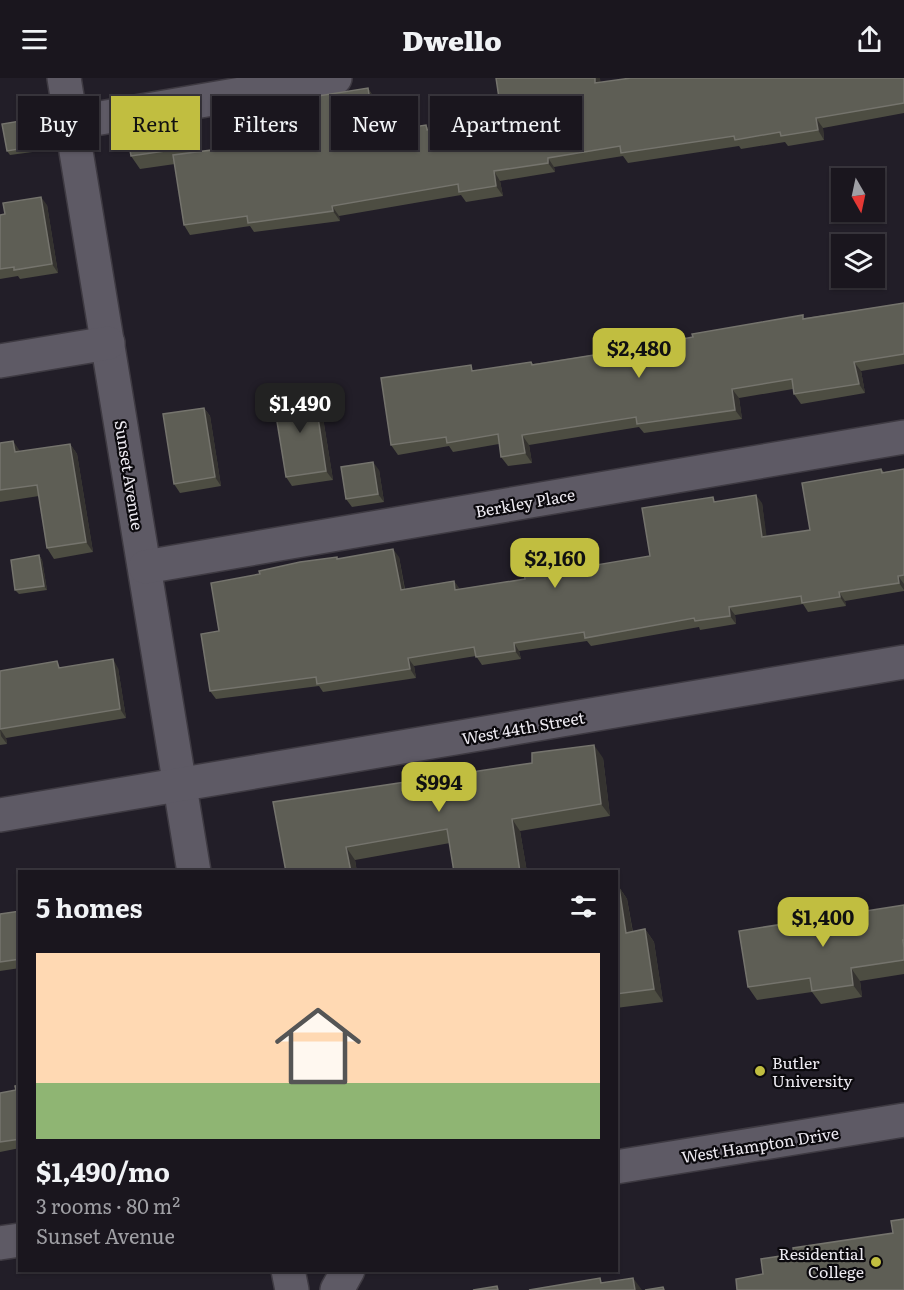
<!DOCTYPE html>
<html lang="en">
<head>
<meta charset="utf-8">
<style>
  :root { --surface:#1a161e; --page:#231f27; --text:#f1f3f6; --muted:#9f9fa4; --line:#38353c; --accent:#c1be40 }
  body { margin:0; font-family:Literata,serif; background:var(--page); color:var(--text); height:100vh; display:flex; flex-direction:column; font-size:22px; white-space:nowrap }
  * { box-sizing:border-box; margin:0 }
  p { font-size:20px; color:var(--muted) }
  .icon { flex:none; width:33px; height:33px; fill:none; stroke:currentColor; stroke-width:2; stroke-linecap:round; stroke-linejoin:round }
  .map { position:relative; flex:1; overflow:hidden }
  .drawer { position:absolute; left:18px; top:792px; width:600px; height:402px; display:flex; flex-direction:column; background:var(--surface); border-radius:0px; box-shadow:0 2px 4px #0004,0 0 0 2px var(--line) }
  .drawer>* { flex:none }
  .hud { position:absolute; left:18px; top:18px; width:600px; height:54px; display:flex; gap:12px }
  .needle { width:39px; rotate:171deg }
  .tools { position:absolute; left:831px; top:90px; display:grid; gap:12px }
  .tools a { display:grid; place-items:center; width:54px; height:54px; border-radius:0px; background:var(--surface); box-shadow:0 2px 4px #0004,0 0 0 2px var(--line); font-size:30px }
  .price { position:absolute; translate:-50% -51px; padding:0 14px; border-radius:12px; background:var(--accent); color:#111; font-size:20px; line-height:39px; filter:drop-shadow(0 2px 3px #0008) }
  .price::after { content:''; position:absolute; left:50%; top:36px; width:18px; height:14px; margin-left:-9px; background:inherit; clip-path:polygon(0 0,100% 0,50% 100%) }
  .price.active { background:#222; color:#fff }
  ul { padding:0; list-style:none }
  li { display:grid; align-content:center; gap:12px; height:318px; padding:0 18px }
  li span { display:grid; place-items:center; height:186px; border-radius:0px; color:#555 }
  li>.icon { margin-inline-start:auto }
  span .icon { width:108px; height:108px; fill:#fffc; stroke-width:1 }
  li b { font-size:26px }
  h2 { display:flex; justify-content:space-between; align-items:center; height:72px; padding:0 18px; font-size:26px }
  .pill { padding:0 21px; border-radius:0px; background:var(--surface); box-shadow:0 2px 4px #0004,0 0 0 2px var(--line); font-size:21px; line-height:54px }
  .pill.active { background:var(--accent); color:#111 }
  header { display:flex; justify-content:space-between; align-items:center; height:78px; padding:0 18px; background:var(--surface); font-size:27px; font-weight:800 }
  .map>svg:first-child { display:block }
</style>
</head>
<body>
<header><svg class="icon" aria-label="menu" viewBox="0 0 24 24"><path d="M4 6h16M4 12h16M4 18h16"/></svg>Dwello<svg class="icon" aria-label="share" viewBox="0 0 24 24"><path d="M12 15V3M7 8l5-5 5 5M5 13v7h14v-7"/></svg></header>
<div class="map">
<svg width="904" height="1212" viewBox="0 0 904 1212">
  <rect width="100%" height="100%" fill="#221e28"/>
  <g fill="none" stroke-linecap="round" stroke-linejoin="round">
    <!-- minor casing -->
    <g stroke="#3e3a42" stroke-width="36">
      <g id="minor">
        <polyline points="64,0 194,794"/>
        <polyline points="71,45 335,0"/>
        <polyline points="0,283 108,265"/>
        <polyline points="145,489 904,359"/>
        <polyline points="0,737 904,584"/>
        <polyline points="616,1089 904,1042"/>
        <polyline points="0,1165 20,1162"/>
        <polyline points="288,1192 292,1212"/>
        <polyline points="337,1212 348,1192"/>
      </g>
    </g>
    <!-- minor -->
    <use href="#minor" stroke="#5e5a65" stroke-width="33"/>
  </g>
  <!-- wall -->
  <g fill="#4d4d42">
    <polygon points="496,0 600,0 600,4 904,0 904,35 823,50 824,62 788,68 785,64 741,71 739,68 628,85 623,78 554,89 555,94 500,103 503,118 466,124 461,117 339,138 340,143 254,154 250,148 190,157 184,147 175,86 140,91 131,78 195,47 199,74 243,68 368,10 374,20 380,54 426,47 429,52 502,40"/>
    <polygon points="35,46 40,73 10,77 7,73"/>
    <polygon points="47,127 58,195 20,201 18,198 0,201 0,137"/>
    <polygon points="904,225 904,286 861,293 865,315 801,326 794,316 793,311 739,320 742,341 644,355 639,349 529,367 532,385 508,388 501,379 499,366 453,374 449,368 398,377 391,367 475,293 531,284 533,286 625,272 805,240"/>
    <polygon points="320,321 333,402 292,408 286,399"/>
    <polygon points="204,330 210,338 221,408 180,415 174,406"/>
    <polygon points="0,365 20,374 70,366 77,376 93,474 54,481 47,470 39,418 0,424"/>
    <polygon points="881,391 884,394 904,391 904,513 845,523 846,528 808,534 803,526 735,537 736,546 700,552 699,549 591,568 587,563 519,573 521,581 482,587 476,578 414,588 416,600 323,614 319,608 216,621 210,613 219,553 260,496 339,481 399,479 405,511 454,503 459,511 525,501 560,488 563,493 650,478 716,423 762,425 766,459 810,452"/>
    <polygon points="379,392 384,424 352,429 346,421"/>
    <polygon points="39,477 42,482 47,512 19,516 15,512"/>
    <polygon points="62,590 118,590 126,640 6,660 7,666 0,667 0,593"/>
    <polygon points="603,680 610,738 520,753 527,794 454,794 450,765 355,782 357,794 286,794 273,724"/>
    <polygon points="616,809 619,809 627,821 633,854 645,851 654,864 663,924 616,930"/>
    <polygon points="904,827 904,896 860,903 862,919 821,926 812,914 757,922 748,909"/>
    <polygon points="20,833 20,890 0,893 0,836"/>
    <polygon points="20,1007 20,1070 0,1074 0,1015 16,1012"/>
  </g>
  <!-- shaded-wall -->
  <g fill="#353330">
    <polygon points="595,0 600,0 602,14 595,5"/>
    <polygon points="368,10 374,20 382,65 375,55"/>
    <polygon points="187,34 195,47 201,82 192,69"/>
    <polygon points="816,40 823,50 824,62 818,52"/>
    <polygon points="32,41 35,46 40,73 37,68"/>
    <polygon points="548,80 554,89 555,94 548,85"/>
    <polygon points="494,93 500,103 503,118 496,108"/>
    <polygon points="41,119 47,127 58,195 52,186"/>
    <polygon points="332,128 339,138 340,143 333,133"/>
    <polygon points="854,284 861,293 865,315 859,306"/>
    <polygon points="732,311 739,320 742,341 735,332"/>
    <polygon points="314,312 320,321 333,402 326,393"/>
    <polygon points="204,330 210,338 221,408 215,399"/>
    <polygon points="522,357 529,367 532,385 525,375"/>
    <polygon points="13,363 20,373 22,385 15,374"/>
    <polygon points="70,366 77,376 93,474 86,464"/>
    <polygon points="373,384 379,392 384,424 378,416"/>
    <polygon points="756,417 762,425 768,468 762,459"/>
    <polygon points="393,471 399,479 406,520 401,512"/>
    <polygon points="39,477 42,482 47,512 44,508"/>
    <polygon points="898,498 904,506 904,512 899,505"/>
    <polygon points="454,503 460,511 455,512"/>
    <polygon points="839,514 845,523 846,528 840,519"/>
    <polygon points="729,529 735,537 736,546 730,538"/>
    <polygon points="514,565 519,573 521,581 515,573"/>
    <polygon points="408,580 414,588 416,600 410,591"/>
    <polygon points="113,581 118,590 126,640 120,631"/>
    <polygon points="0,651 6,660 7,666 1,658"/>
    <polygon points="594,667 603,680 610,738 601,726"/>
    <polygon points="512,741 520,753 527,794 520,794"/>
    <polygon points="346,769 355,782 357,794 351,794"/>
    <polygon points="619,809 627,821 635,868 626,855"/>
    <polygon points="645,851 654,864 663,924 654,911"/>
    <polygon points="851,890 860,903 862,919 853,907"/>
    <polygon points="633,1200 642,1212 635,1212"/>
  </g>
  <!-- building -->
  <g fill="#5e5e55" stroke="#75746d" stroke-width="1.5">
    <polygon points="496,0 595,0 595,5 631,0 904,0 904,25 816,40 818,52 781,58 780,54 735,62 734,58 621,75 620,68 548,80 548,85 494,93 496,108 459,114 458,106 332,128 333,133 248,145 247,138 184,147 173,77 243,68 237,31 368,10 375,55 426,47 427,52 502,40"/>
    <polygon points="187,34 192,69 131,78 125,44"/>
    <polygon points="32,41 37,68 7,73 2,46"/>
    <polygon points="41,119 52,186 14,192 14,189 0,191 0,137 5,136 3,125"/>
    <polygon points="904,225 904,276 854,284 859,306 794,316 792,301 732,311 735,332 637,346 636,339 522,357 525,375 501,379 498,356 447,365 446,359 391,367 381,300 471,287 472,293 531,284 532,287 625,272 693,259 692,256 762,244 803,237 803,241"/>
    <polygon points="314,312 326,393 286,399 273,319"/>
    <polygon points="204,330 215,399 174,406 163,336"/>
    <polygon points="13,363 15,374 70,366 86,464 47,470 37,407 0,412 0,365"/>
    <polygon points="373,384 378,416 346,421 341,389"/>
    <polygon points="881,391 882,395 904,391 904,497 898,498 899,505 839,514 840,519 802,525 801,518 729,529 730,538 695,543 694,540 585,560 584,554 514,565 515,573 476,579 474,569 408,580 410,591 317,606 316,599 210,613 201,556 219,553 211,505 260,496 259,493 300,484 337,479 337,481 393,471 401,512 454,503 455,512 525,501 524,494 560,488 561,493 650,478 642,430 713,419 714,424 756,417 762,459 810,452 802,405"/>
    <polygon points="39,477 44,508 15,512 11,482"/>
    <polygon points="113,581 120,631 0,651 0,593 57,583 59,590"/>
    <polygon points="594,667 601,726 512,741 520,794 454,794 447,751 346,769 351,794 286,794 273,724 532,685 532,675"/>
    <polygon points="616,809 619,809 626,855 645,851 654,911 616,916"/>
    <polygon points="904,827 904,862 903,862 904,870 904,882 851,890 853,907 812,913 810,900 748,909 739,853"/>
    <polygon points="20,833 20,881 0,884 0,836"/>
    <polygon points="20,1007 20,1061 0,1064 0,1015 16,1012 15,1008"/>
    <polygon points="904,1141 904,1212 737,1212 736,1201 763,1196 761,1181 794,1176 793,1170 893,1155 891,1143"/>
    <polygon points="600,1200 601,1205 633,1200 635,1212 529,1212"/>
    <polygon points="497,1208 498,1212 473,1212"/>
    <polygon points="663,1209 664,1212 645,1212"/>
  </g>
  <!-- markers -->
  <g fill="#c1be40" stroke="#0b090d" stroke-width="2">
    <circle cx="760" cy="993" r="6"/>
    <circle cx="876" cy="1184" r="6"/>
  </g>
  <g text-anchor="middle" dominant-baseline="central" stroke-width="4.5" stroke-linejoin="round" paint-order="stroke">
    <!-- street labels -->
    <g font-size="16" fill="#edeaf1" stroke="#0b090d">
      <text transform="translate(130 397) rotate(81)">Sunset Avenue</text>
      <text transform="translate(525 424) rotate(-10)">Berkley Place</text>
      <text transform="translate(523 649) rotate(-10)">West 44th Street</text>
      <text transform="translate(760 1066) rotate(-9)">West Hampton Drive</text>
    </g>
    <!-- poi labels -->
    <g font-size="16" fill="#edeaf1" stroke="#0b090d" text-anchor="start">
      <text x="772" y="984">Butler<tspan x="772" dy="18">University</tspan></text>
      <text x="864" y="1175" text-anchor="end">Residential<tspan x="864" dy="18">College</tspan></text>
    </g>
  </g>
</svg>
<div class="tools">
<a><svg class="needle" viewBox="-14 -14 28 28"><path d="M0-13l5 13h-10z" fill="#e53935"/><path d="M0 13l5-13h-10z" fill="#9f9fa4"/></svg></a>
<a><svg class="icon" aria-label="layers" viewBox="0 0 24 24"><path d="M12 4l9 5-9 5-9-5zM3 14l9 5 9-5"/></svg></a>
</div>
<b class="price" style="left:639px;top:301px">$2,480</b>
<b class="price active" style="left:300px;top:356px">$1,490</b>
<b class="price" style="left:555px;top:511px">$2,160</b>
<b class="price" style="left:439px;top:735px">$994</b>
<b class="price" style="left:823px;top:870px">$1,400</b>
<div class="hud">
<a class="pill">Buy</a>
<a class="pill active">Rent</a>
<a class="pill">Filters</a>
<a class="pill">New</a>
<a class="pill">Apartment</a>
</div>
<section class="drawer">
<h2>5 homes<svg class="icon" aria-label="filters" viewBox="0 0 24 24"><path d="M4 7h16M4 17h16"/><circle cx="9" cy="7" r="2"/><circle cx="15" cy="17" r="2"/></svg></h2>
<ul>
<li><span style="background:linear-gradient(#ffd9b3 70%,#8fb573 0)"><svg class="icon" aria-label="home" viewBox="0 0 24 24"><path d="M3 11l9-7 9 7M6 9v11h12V9"/></svg></span><div><b>$1,490/mo</b><p>3 rooms · 80 m²</p><p>Sunset Avenue</p></div></li>
</ul>
</section>
</div>
</body>
</html>
